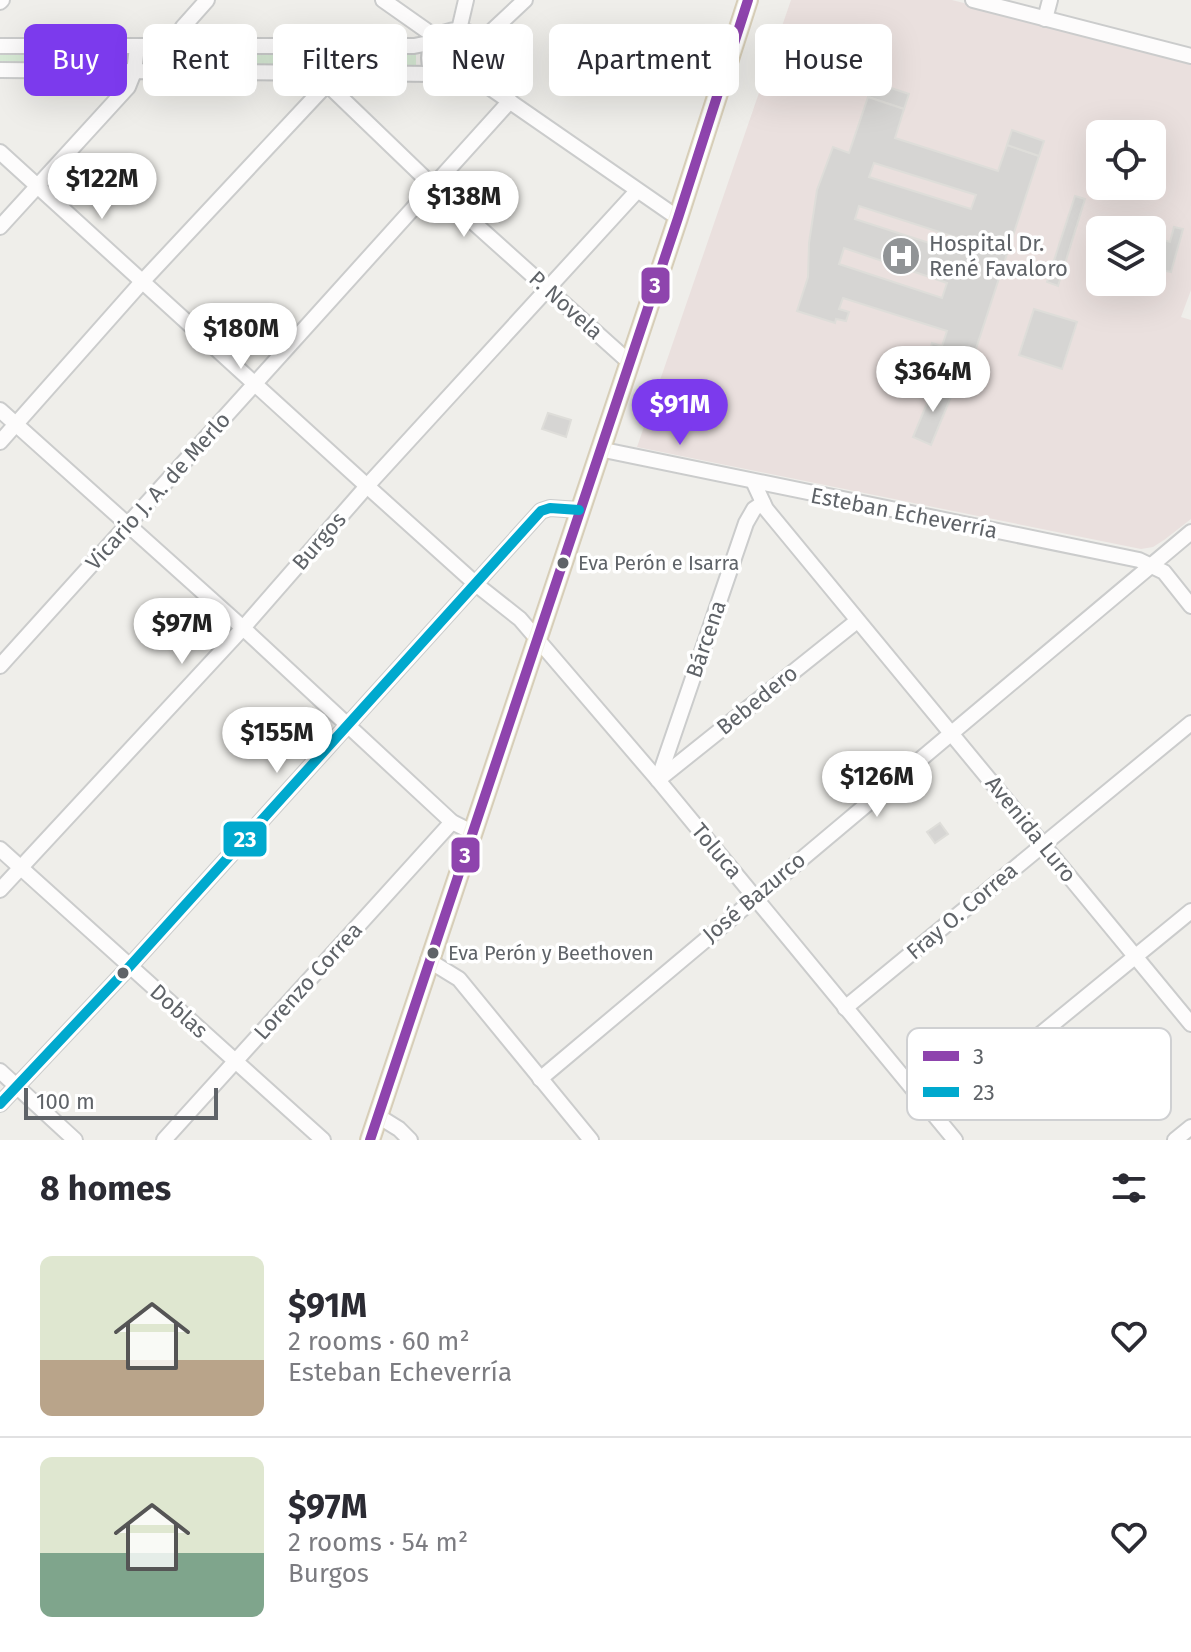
<!DOCTYPE html>
<html lang="en">
<head>
<meta charset="utf-8">
<style>
  :root { --surface:#fff; --page:#f2f2f3; --text:#2b2b33; --muted:#7c7c81; --line:#e1e1e2; --accent:#7c3aed }
  body { margin:0; font-family:"Fira Sans",sans-serif; background:var(--page); color:var(--text); height:100vh; display:flex; flex-direction:column; font-size:30px; white-space:nowrap }
  * { box-sizing:border-box; margin:0 }
  p { font-size:26px; color:var(--muted) }
  .icon { flex:none; width:44px; height:44px; fill:none; stroke:currentColor; stroke-width:2; stroke-linecap:round; stroke-linejoin:round }
  .map { position:relative; height:1140px; overflow:hidden }
  .details { display:flex; flex-direction:column; background:var(--surface); flex:1 }
  .details>* { flex:none }
  .top-card { position:absolute; left:24px; top:24px; width:1144px; height:72px; display:flex; gap:16px }
  .buttons { position:absolute; left:1086px; top:120px; display:grid; gap:16px }
  .buttons a { display:grid; place-items:center; width:80px; height:80px; border-radius:12px; background:var(--surface); box-shadow:0 8px 32px #0002; font-size:40px }
  .scale { position:absolute; left:24px; bottom:20px; width:194px; box-sizing:border-box; padding-left:8px; border:4px solid #5f6368; border-top:0; font-size:22px; line-height:28px; white-space:nowrap; color:#5f6368; -webkit-text-stroke:6px #fff; paint-order:stroke }
  .price { position:absolute; translate:-50% -68px; padding:0 18px; border-radius:28px; background:#fff; color:#222; font-size:26px; line-height:52px; filter:drop-shadow(0 2px 4px #0008) }
  .price::after { content:''; position:absolute; left:50%; top:48px; width:24px; height:18px; margin-left:-12px; background:inherit; clip-path:polygon(0 0,100% 0,50% 100%) }
  .price.selected { background:var(--accent); color:#fff }
  ul { padding:0; list-style:none }
  li { display:flex; align-items:center; gap:24px; height:200px; padding:0 40px }
  li+li { border-top:2px solid var(--line) }
  li span { display:grid; place-items:center; flex:none; width:224px; height:160px; border-radius:12px; color:#555 }
  li>.icon { margin-inline-start:auto }
  span .icon { width:96px; height:96px; fill:#fffc; stroke-width:1 }
  li b { font-size:34px }
  h2 { display:flex; justify-content:space-between; align-items:center; height:96px; padding:0 40px; font-size:34px }
  .tag { padding:0 28px; border-radius:12px; background:var(--surface); box-shadow:0 8px 32px #0002; font-size:28px; line-height:72px }
  .tag.selected { background:var(--accent); color:#fff }
  .map>svg:first-child { display:block }
</style>
</head>
<body>
<div class="map">
<svg width="1191" height="1140" viewBox="0 0 1191 1140">
  <rect width="100%" height="100%" fill="#efeeea"/>
  <!-- medical -->
  <path fill="#eae0de" fill-rule="evenodd" d="M791,0H952L1191,62V290L1181,317L1191,320V519L1164,540L1153,547L1141,549L637,447ZM1100,134H1152V186H1100ZM1100,230H1152V282H1100Z"/>
  <!-- green -->
  <g fill="#d8ebd6">
    <circle cx="458" cy="61" r="21"/>
    <polygon points="0,52 119,53 123,58 119,64 0,63"/>
    <polygon points="168,53 416,53 416,65 169,64 165,59"/>
  </g>
  <!-- building -->
  <g fill="#d6d5d3" stroke="#deddd9" stroke-width="2" fill-rule="evenodd">
    <polygon points="873,82 909,94 904,109 868,97"/>
    <path d="M868,97L904,109L895,138L998,171L1007,145L1039,156L970,367L938,357L939,354L930,351L932,343L942,346L947,331L843,298L839,309L849,312L846,321L836,319L835,323L797,311L808,277L809,243L817,190L833,147L849,153ZM874,163L976,195L971,209L869,177ZM859,206L961,239L957,252L855,219ZM844,248L947,283L942,298L839,264Z"/>
    <polygon points="1012,130 1044,141 1039,156 1007,145"/>
    <polygon points="1075,196 1085,199 1058,286 1047,282"/>
    <polygon points="1174,227 1183,229 1171,272 1161,270 1165,256 1156,253 1161,239 1170,242"/>
    <polygon points="1034,309 1077,322 1062,369 1019,355"/>
    <polygon points="935,384 953,392 931,445 913,437"/>
    <polygon points="548,413 571,420 566,437 542,429"/>
    <polygon points="940,823 948,834 935,843 927,832"/>
  </g>
  <g fill="none" stroke-linecap="round" stroke-linejoin="round">
    <!-- minor casing -->
    <g stroke="#cbcccc" stroke-width="18">
      <g id="minor">
        <polyline points="383,0 437,38"/>
        <polyline points="973,0 1191,56"/>
        <polyline points="0,2 2,0"/>
        <polyline points="1045,19 1050,0"/>
        <polyline points="459,30 466,0"/>
        <circle cx="457" cy="58" r="28"/>
        <polyline points="480,42 525,0"/>
        <polyline points="0,46 414,46 434,42"/>
        <polyline points="170,47 183,27 207,0"/>
        <polyline points="0,70 435,74"/>
        <polyline points="476,78 678,218"/>
        <polyline points="327,84 434,187 629,362"/>
        <polyline points="0,152 367,486 477,585 520,619 658,780 955,1140"/>
        <polyline points="0,227 128,87 134,72 137,47"/>
        <polyline points="0,410 243,628 452,822 472,832"/>
        <polyline points="0,442 141,283 327,84"/>
        <polyline points="599,449 1139,560 1164,572 1191,606"/>
        <polyline points="754,483 766,509 1191,1024"/>
        <polyline points="0,666 510,101"/>
        <polyline points="658,780 746,523 754,509 763,503"/>
        <polyline points="658,780 857,621"/>
        <polyline points="0,849 323,1140"/>
        <polyline points="0,890 243,628 367,486 637,191"/>
        <polyline points="428,960 459,979 591,1140"/>
        <polyline points="845,1008 1191,723"/>
        <polyline points="0,1071 75,1140"/>
        <polyline points="540,1079 1191,532"/>
        <polyline points="0,1104 130,966 541,511 550,508 579,510"/>
        <polyline points="378,1116 399,1129 410,1140"/>
        <polyline points="938,1118 1191,911"/>
        <polyline points="164,1140 452,822"/>
        <polyline points="1175,1140 1191,1127"/>
      </g>
    </g>
    <!-- major casing -->
    <g stroke="#d7ceb8" stroke-width="22">
      <polyline id="major" points="370,1140 678,218 748,0"/>
    </g>
    <!-- minor -->
    <use href="#minor" stroke="#fdfcfc" stroke-width="14"/>
    <!-- major -->
    <use href="#major" stroke="#f4f2e9" stroke-width="18"/>
    <!-- bus-1 casing -->
    <g stroke="#fff" stroke-width="16">
      <polyline id="bus-1" points="370,1140 678,218 748,0"/>
    </g>
    <!-- bus-2 casing -->
    <g stroke="#fff" stroke-width="16">
      <polyline id="bus-2" points="0,1104 130,966 541,511 550,508 579,510"/>
    </g>
    <!-- bus-1 -->
    <use href="#bus-1" stroke="#8e44ad" stroke-width="10"/>
    <!-- bus-2 -->
    <use href="#bus-2" stroke="#00a9ce" stroke-width="10"/>
  </g>
  <!-- icons -->
  <defs>
    <g id="hospital-disc" transform="scale(2)"><circle r="9.5" fill="#919496" stroke="#fff"/><path d="M-5-5h3v3.5h4V-5h3V5h-3V1.5h-4V5h-3Z" fill="#fff"/></g>
  </defs>
  <g fill-rule="evenodd">
    <use href="#hospital-disc" x="901" y="256"/>
  </g>
  <!-- markers -->
  <g fill="#5f6368" stroke="#fff" stroke-width="3">
    <circle cx="563" cy="563" r="7"/>
    <circle cx="433" cy="953" r="7"/>
    <circle cx="123" cy="973" r="7"/>
  </g>
  <g text-anchor="middle" dominant-baseline="central" stroke-width="7" stroke-linejoin="round" paint-order="stroke">
    <!-- bus labels -->
    <g font-size="20" fill="#5f6368" stroke="#fff" text-anchor="start">
      <text x="578" y="563">Eva Perón e Isarra</text>
      <text x="448" y="953">Eva Perón y Beethoven</text>
    </g>
    <!-- poi labels -->
    <g font-size="22" fill="#5f6368" stroke="#fff" text-anchor="start">
      <text x="929" y="243">Hospital Dr.<tspan x="929" dy="25">René Favaloro</tspan></text>
    </g>
    <!-- street labels -->
    <g font-size="22" fill="#5f6368" stroke="#fff">
      <text transform="translate(566 305) rotate(42)">P. Novela</text>
      <text transform="translate(158 491) rotate(-48)">Vicario J. A. de Merlo</text>
      <text transform="translate(904 513) rotate(11)">Esteban Echeverría</text>
      <text transform="translate(319 541) rotate(-49)">Burgos</text>
      <text transform="translate(706 639) rotate(-71)">Bárcena</text>
      <text transform="translate(757 700) rotate(-39)">Bebedero</text>
      <text transform="translate(1031 829) rotate(51)">Avenida Luro</text>
      <text transform="translate(717 851) rotate(50)">Toluca</text>
      <text transform="translate(754 897) rotate(-40)">José Bazurco</text>
      <text transform="translate(962 911) rotate(-40)">Fray O. Correa</text>
      <text transform="translate(308 981) rotate(-48)">Lorenzo Correa</text>
      <text transform="translate(179 1011) rotate(42)">Doblas</text>
    </g>
  </g>
  <!-- legend -->
  <rect x="907" y="1028" width="264" height="92" rx="12" fill="#fff" stroke="#cfd0d2" stroke-width="2"/>
  <rect x="923" y="1051" width="36" height="10" fill="#8e44ad"/>
  <rect x="923" y="1087" width="36" height="10" fill="#00a9ce"/>
  <g font-size="22" fill="#5f6368">
    <text x="973" y="1064">3</text>
    <text x="973" y="1100">23</text>
  </g>
  <g stroke="#fff" stroke-width="3">
    <rect x="640" y="266" width="31" height="39" rx="8" fill="#8e44ad"/>
    <rect x="222" y="820" width="46" height="38" rx="8" fill="#00a9ce"/>
    <rect x="450" y="836" width="31" height="38" rx="8" fill="#8e44ad"/>
  </g>
  <g font-size="22" text-anchor="middle" font-weight="bold" fill="#fff">
    <text x="655" y="293">3</text>
    <text x="245" y="847">23</text>
    <text x="465" y="863">3</text>
  </g>
</svg>
<div class="buttons">
<a><svg class="icon" aria-label="locate" viewBox="0 0 24 24"><circle cx="12" cy="12" r="6"/><path d="M12 2v4M12 18v4M2 12h4M18 12h4"/></svg></a>
<a><svg class="icon" aria-label="layers" viewBox="0 0 24 24"><path d="M12 4l9 5-9 5-9-5zM3 14l9 5 9-5"/></svg></a>
</div>
<div class="scale">100 m</div>
<b class="price" style="left:102px;top:221px">$122M</b>
<b class="price" style="left:464px;top:239px">$138M</b>
<b class="price" style="left:241px;top:371px">$180M</b>
<b class="price" style="left:933px;top:414px">$364M</b>
<b class="price selected" style="left:680px;top:447px">$91M</b>
<b class="price" style="left:182px;top:666px">$97M</b>
<b class="price" style="left:277px;top:775px">$155M</b>
<b class="price" style="left:877px;top:819px">$126M</b>
<div class="top-card">
<a class="tag selected">Buy</a>
<a class="tag">Rent</a>
<a class="tag">Filters</a>
<a class="tag">New</a>
<a class="tag">Apartment</a>
<a class="tag">House</a>
</div>
</div>
<section class="details">
<h2>8 homes<svg class="icon" aria-label="filters" viewBox="0 0 24 24"><path d="M4 7h16M4 17h16"/><circle cx="9" cy="7" r="2"/><circle cx="15" cy="17" r="2"/></svg></h2>
<ul>
<li><span style="background:linear-gradient(#dfe7d0 65%,#b9a48a 0)"><svg class="icon" aria-label="home" viewBox="0 0 24 24"><path d="M3 11l9-7 9 7M6 9v11h12V9"/></svg></span><div><b>$91M</b><p>2 rooms · 60 m²</p><p>Esteban Echeverría</p></div><svg class="icon" aria-label="heart" viewBox="0 0 24 24"><path d="M12 20l-8-8c-3-5 5-10 8-4 3-6 11-1 8 4z"/></svg></li>
<li><span style="background:linear-gradient(#dfe7d0 60%,#7fa58c 0)"><svg class="icon" aria-label="home" viewBox="0 0 24 24"><path d="M3 11l9-7 9 7M6 9v11h12V9"/></svg></span><div><b>$97M</b><p>2 rooms · 54 m²</p><p>Burgos</p></div><svg class="icon" aria-label="heart" viewBox="0 0 24 24"><path d="M12 20l-8-8c-3-5 5-10 8-4 3-6 11-1 8 4z"/></svg></li>
</ul>
</section>
</body>
</html>
